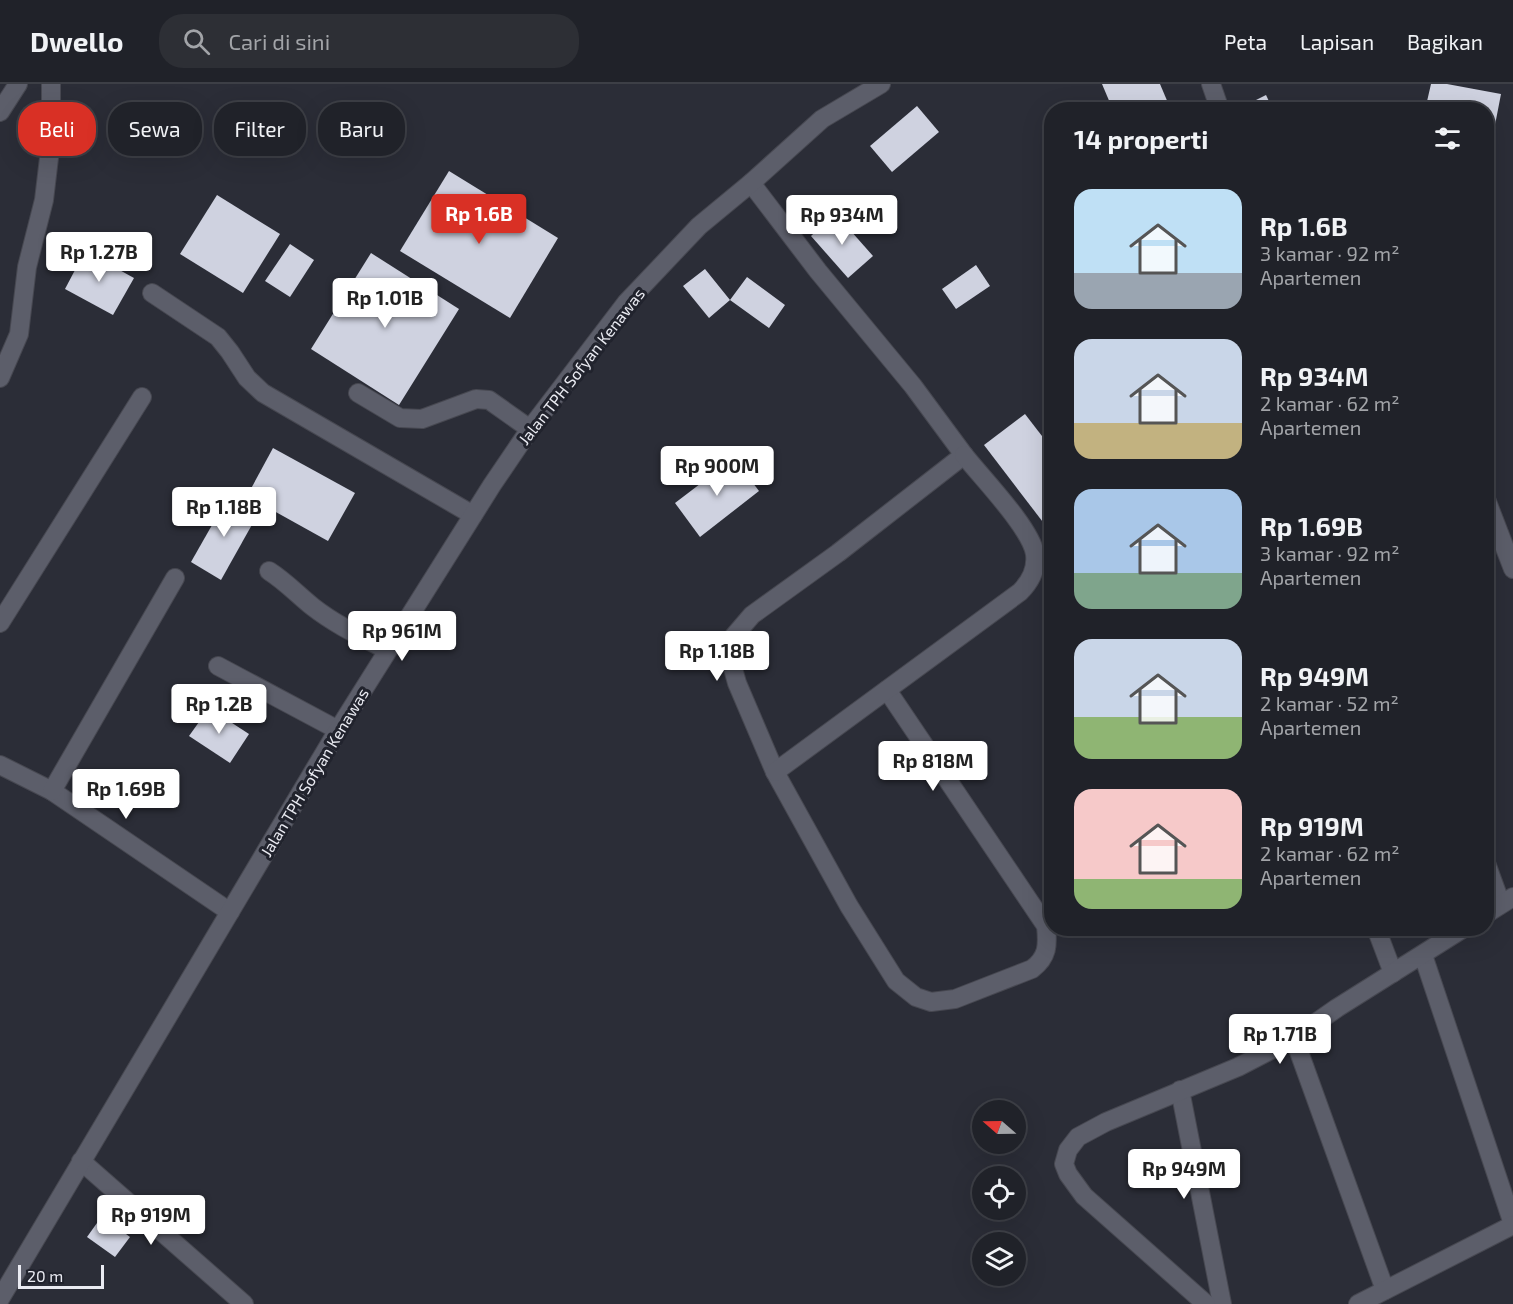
<!DOCTYPE html>
<html lang="id">
<head>
<meta charset="utf-8">
<style>
  :root { --surface:#202229; --page:#2d2f35; --text:#f1f3f6; --muted:#a2a4a8; --line:#3d3f46; --accent:#d93025 }
  body { margin:0; font-family:"Exo 2",sans-serif; background:var(--page); color:var(--text); height:100vh; display:flex; flex-direction:column; font-size:22px; white-space:nowrap }
  * { box-sizing:border-box; margin:0 }
  p { font-size:20px; color:var(--muted) }
  .icon { flex:none; width:33px; height:33px; fill:none; stroke:currentColor; stroke-width:2; stroke-linecap:round; stroke-linejoin:round }
  .map { position:relative; flex:1; overflow:hidden }
  .details { position:absolute; left:1044px; top:18px; width:450px; height:834px; display:flex; flex-direction:column; background:var(--surface); border-radius:24px; box-shadow:0 6px 24px #0002,0 0 0 2px var(--line) }
  .details>* { flex:none }
  .banner { position:absolute; left:18px; top:18px; width:570px; height:54px; display:flex; gap:12px }
  .needle { width:39px; rotate:290deg }
  .fabs { position:absolute; left:972px; top:1016px; display:grid; gap:12px }
  .fabs a { display:grid; place-items:center; width:54px; height:54px; border-radius:50%; background:var(--surface); box-shadow:0 6px 24px #0002,0 0 0 2px var(--line); font-size:30px }
  .scale { position:absolute; left:18px; bottom:15px; width:86px; box-sizing:border-box; padding-left:6px; border:3px solid #eaebf2; border-top:0; font-size:16px; line-height:21px; white-space:nowrap; color:#eaebf2; -webkit-text-stroke:4px #21232d; paint-order:stroke }
  .price { position:absolute; translate:-50% -51px; padding:0 14px; border-radius:6px; background:#fff; color:#222; font-size:20px; line-height:39px; filter:drop-shadow(0 2px 3px #0008) }
  .price::after { content:''; position:absolute; left:50%; top:36px; width:18px; height:14px; margin-left:-9px; background:inherit; clip-path:polygon(0 0,100% 0,50% 100%) }
  .price.current { background:var(--accent); color:#fff }
  ul { padding:0; list-style:none }
  li { display:flex; align-items:center; gap:18px; height:150px; padding:0 30px }
  li span { display:grid; place-items:center; flex:none; width:168px; height:120px; border-radius:18px; color:#555 }
  li>.icon { margin-inline-start:auto }
  span .icon { width:72px; height:72px; fill:#fffc; stroke-width:1 }
  li b { font-size:26px }
  h2 { display:flex; justify-content:space-between; align-items:center; height:72px; padding:0 30px; font-size:26px }
  .tag { padding:0 21px; border-radius:24px; background:var(--surface); box-shadow:0 6px 24px #0002,0 0 0 2px var(--line); font-size:21px; line-height:54px }
  .tag.current { background:var(--accent); color:#fff }
  header { display:flex; align-items:center; gap:36px; box-sizing:border-box; height:84px; padding:0 30px; background:var(--surface); border-bottom:2px solid var(--line) }
  header strong { font-size:28px }
  nav { display:flex; gap:33px; margin-inline-start:auto; font-size:21px }
  .search { width:420px; height:54px; background:var(--page); display:flex; align-items:center; gap:15px; box-sizing:border-box; padding:0 21px; border-radius:24px; color:var(--muted); font-size:22px }
  .map>svg:first-child { display:block }
</style>
</head>
<body>
<header>
<strong>Dwello</strong>
<div class="search"><svg class="icon" aria-label="search" viewBox="0 0 24 24"><circle cx="10" cy="10" r="6"/><path d="M15 15l6 6"/></svg>Cari di sini</div>
<nav><a>Peta</a><a>Lapisan</a><a>Bagikan</a></nav>
</header>
<div class="map">
<svg width="1513" height="1220" viewBox="0 0 1513 1220">
  <rect width="100%" height="100%" fill="#2b2d37"/>
  <!-- building -->
  <g fill="#cfd2e0">
    <polygon points="1102,0 1160,0 1171,26 1113,26"/>
    <polygon points="1431,0 1447,0 1501,10 1495,41 1486,39 1486,26 1425,26"/>
    <polygon points="1266,11 1273,26 1236,26"/>
    <polygon points="917,22 939,48 892,88 870,62"/>
    <polygon points="449,87 558,154 510,234 400,167"/>
    <polygon points="217,111 280,150 243,209 180,170"/>
    <polygon points="835,129 873,172 848,194 811,152"/>
    <polygon points="290,160 314,176 290,213 265,197"/>
    <polygon points="85,167 134,194 113,231 65,205"/>
    <polygon points="371,169 459,225 399,321 311,265"/>
    <polygon points="976,181 990,202 956,225 942,205"/>
    <polygon points="705,185 730,216 747,193 785,221 769,244 730,216 709,234 683,202"/>
    <polygon points="1025,330 1052,365 1052,450 984,361"/>
    <polygon points="273,364 355,409 328,457 247,412"/>
    <polygon points="734,374 759,407 700,453 675,419"/>
    <polygon points="228,413 258,430 221,496 191,478"/>
    <polygon points="209,624 249,650 230,679 189,652"/>
    <polygon points="102,1132 130,1153 115,1173 87,1153"/>
  </g>
  <g fill="none" stroke-linecap="round" stroke-linejoin="round">
    <!-- minor casing -->
    <g stroke="#474851" stroke-width="20">
      <g id="minor">
        <polyline points="1211,0 1219,23"/>
        <polyline points="0,28 18,0"/>
        <path d="M751,99L818,187L913,302L964,371L838,469L752,531L734,552L729,570L737,599L775,688L849,822L896,897L916,913L931,918L955,915L1032,885C1048,873 1048,861 1046,842L887,606"/>
        <polyline points="152,209 218,253 230,268 247,294 263,309 473,431"/>
        <polyline points="0,294 19,250 27,183 44,116 51,57 51,0"/>
        <polyline points="358,309 400,334 422,335 476,315 489,316 530,345"/>
        <polyline points="1486,415 1513,485"/>
        <path d="M269,487C285,497 298,511 313,523C336,541 362,553 387,566"/>
        <polyline points="0,539 142,313"/>
        <polyline points="218,582 338,646"/>
        <polyline points="0,681 52,707 230,828"/>
        <path d="M775,688L1020,508C1030,498 1037,486 1035,470C1031,444 982,394 964,371"/>
        <polyline points="52,707 175,494"/>
        <polyline points="1486,779 1501,820"/>
        <polyline points="1486,830 1513,813"/>
        <polyline points="1376,844 1393,889"/>
        <polyline points="1423,871 1513,1140"/>
        <polyline points="1294,954 1385,1206"/>
        <polyline points="1180,1006 1222,1220"/>
        <polyline points="81,1077 244,1220"/>
        <polyline points="0,1215 338,646 492,401 530,345 626,219 699,142 751,99 822,35 881,0"/>
        <polyline points="1206,1220 1084,1112 1068,1090 1064,1080 1068,1066 1078,1053 1106,1038 1238,983 1294,954 1337,924 1464,844"/>
        <polyline points="1358,1220 1513,1141"/>
      </g>
    </g>
    <!-- minor -->
    <use href="#minor" stroke="#5c5e6a" stroke-width="18"/>
  </g>
  <g text-anchor="middle" dominant-baseline="central" stroke-width="6" stroke-linejoin="round" paint-order="stroke">
    <!-- street labels -->
    <g font-size="16" fill="#eaebf2" stroke="#21232d">
      <text transform="translate(581 282) rotate(-52)">Jalan TPH Sofyan Kenawas</text>
      <text transform="translate(314 688) rotate(-59)">Jalan TPH Sofyan Kenawas</text>
    </g>
  </g>
</svg>
<div class="fabs">
<a><svg class="needle" viewBox="-14 -14 28 28"><path d="M0-13l5 13h-10z" fill="#e53935"/><path d="M0 13l5-13h-10z" fill="#a2a4a8"/></svg></a>
<a><svg class="icon" aria-label="locate" viewBox="0 0 24 24"><circle cx="12" cy="12" r="6"/><path d="M12 2v4M12 18v4M2 12h4M18 12h4"/></svg></a>
<a><svg class="icon" aria-label="layers" viewBox="0 0 24 24"><path d="M12 4l9 5-9 5-9-5zM3 14l9 5 9-5"/></svg></a>
</div>
<div class="scale">20 m</div>
<b class="price current" style="left:479px;top:161px">Rp 1.6B</b>
<b class="price" style="left:842px;top:162px">Rp 934M</b>
<b class="price" style="left:99px;top:199px">Rp 1.27B</b>
<b class="price" style="left:385px;top:245px">Rp 1.01B</b>
<b class="price" style="left:717px;top:413px">Rp 900M</b>
<b class="price" style="left:224px;top:454px">Rp 1.18B</b>
<b class="price" style="left:402px;top:578px">Rp 961M</b>
<b class="price" style="left:717px;top:598px">Rp 1.18B</b>
<b class="price" style="left:219px;top:651px">Rp 1.2B</b>
<b class="price" style="left:933px;top:708px">Rp 818M</b>
<b class="price" style="left:126px;top:736px">Rp 1.69B</b>
<b class="price" style="left:1280px;top:981px">Rp 1.71B</b>
<b class="price" style="left:1184px;top:1116px">Rp 949M</b>
<b class="price" style="left:151px;top:1162px">Rp 919M</b>
<div class="banner">
<a class="tag current">Beli</a>
<a class="tag">Sewa</a>
<a class="tag">Filter</a>
<a class="tag">Baru</a>
</div>
<section class="details">
<h2>14 properti<svg class="icon" aria-label="filters" viewBox="0 0 24 24"><path d="M4 7h16M4 17h16"/><circle cx="9" cy="7" r="2"/><circle cx="15" cy="17" r="2"/></svg></h2>
<ul>
<li><span style="background:linear-gradient(#bfe0f5 70%,#9aa5b1 0)"><svg class="icon" aria-label="home" viewBox="0 0 24 24"><path d="M3 11l9-7 9 7M6 9v11h12V9"/></svg></span><div><b>Rp 1.6B</b><p>3 kamar · 92 m²</p><p>Apartemen</p></div></li>
<li><span style="background:linear-gradient(#c9d6e8 70%,#c2b280 0)"><svg class="icon" aria-label="home" viewBox="0 0 24 24"><path d="M3 11l9-7 9 7M6 9v11h12V9"/></svg></span><div><b>Rp 934M</b><p>2 kamar · 62 m²</p><p>Apartemen</p></div></li>
<li><span style="background:linear-gradient(#a9c7e8 70%,#7fa58c 0)"><svg class="icon" aria-label="home" viewBox="0 0 24 24"><path d="M3 11l9-7 9 7M6 9v11h12V9"/></svg></span><div><b>Rp 1.69B</b><p>3 kamar · 92 m²</p><p>Apartemen</p></div></li>
<li><span style="background:linear-gradient(#c9d6e8 65%,#8fb573 0)"><svg class="icon" aria-label="home" viewBox="0 0 24 24"><path d="M3 11l9-7 9 7M6 9v11h12V9"/></svg></span><div><b>Rp 949M</b><p>2 kamar · 52 m²</p><p>Apartemen</p></div></li>
<li><span style="background:linear-gradient(#f6c9c9 75%,#8fb573 0)"><svg class="icon" aria-label="home" viewBox="0 0 24 24"><path d="M3 11l9-7 9 7M6 9v11h12V9"/></svg></span><div><b>Rp 919M</b><p>2 kamar · 62 m²</p><p>Apartemen</p></div></li>
</ul>
</section>
</div>
</body>
</html>
